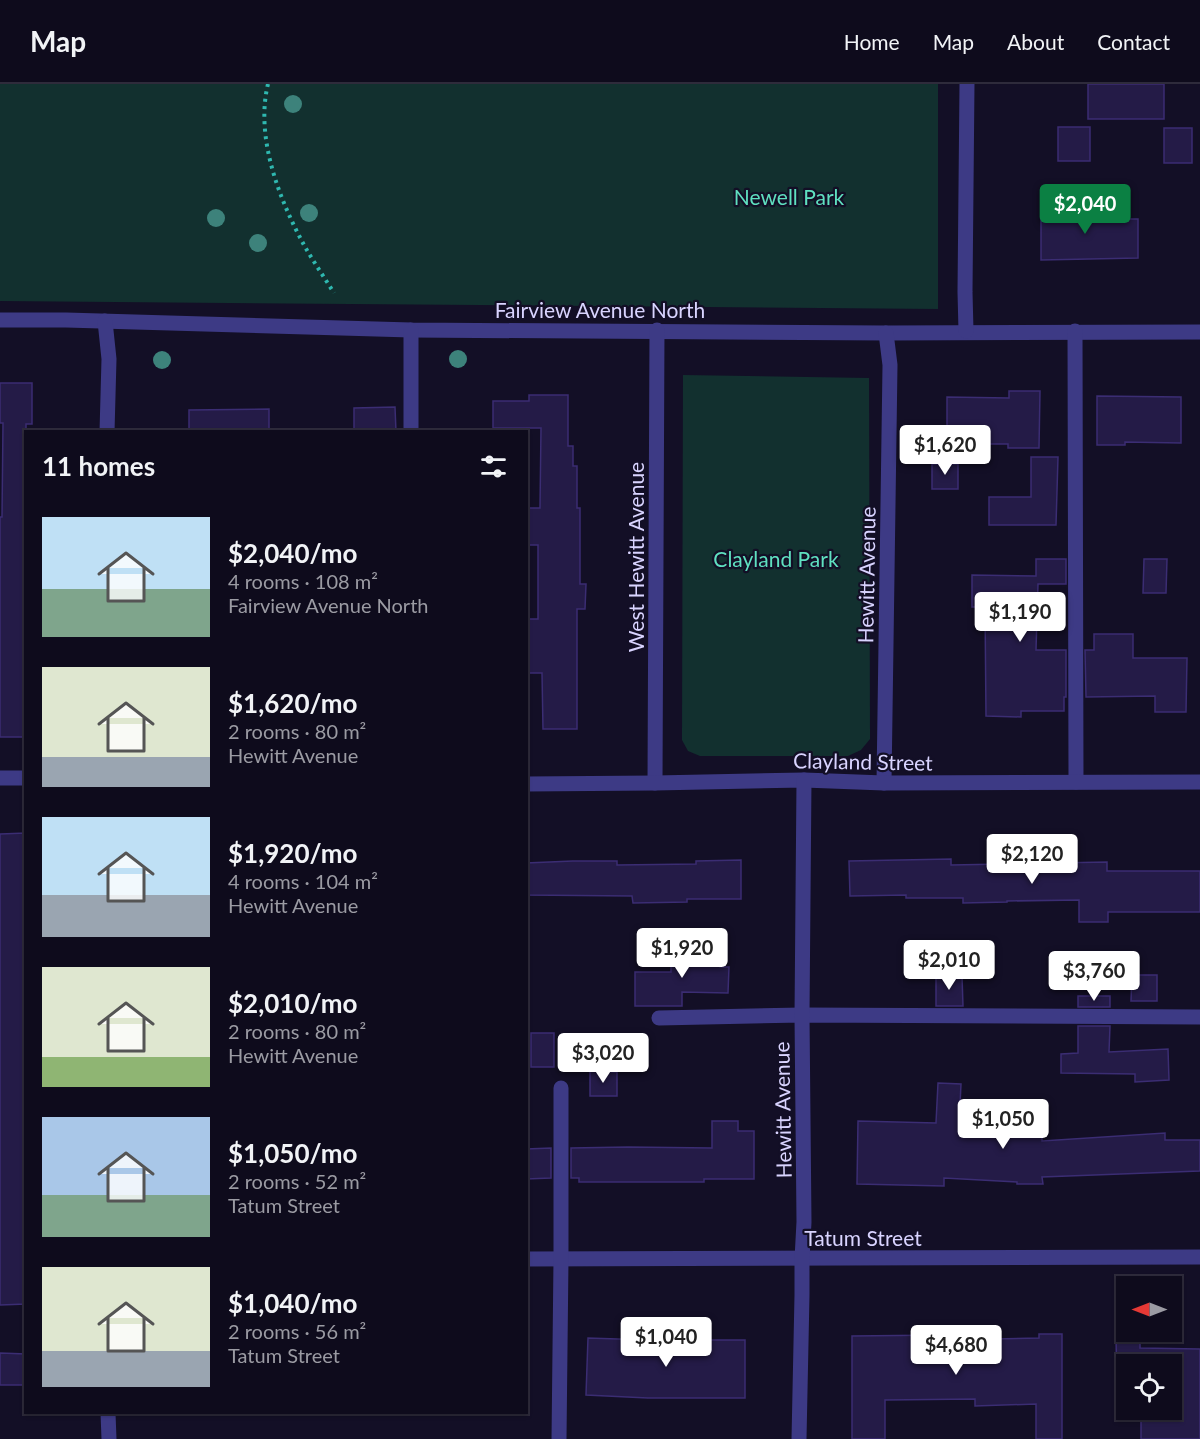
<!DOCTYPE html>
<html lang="en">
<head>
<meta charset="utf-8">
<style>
  :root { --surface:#0e0b1c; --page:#1c1929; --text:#f1f3f6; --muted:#9b9ba3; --line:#2e2b3b; --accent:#0b8043 }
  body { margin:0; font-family:Lato,sans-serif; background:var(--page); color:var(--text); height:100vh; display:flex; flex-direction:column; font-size:22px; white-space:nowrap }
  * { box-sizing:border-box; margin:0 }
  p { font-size:20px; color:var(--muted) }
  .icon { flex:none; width:33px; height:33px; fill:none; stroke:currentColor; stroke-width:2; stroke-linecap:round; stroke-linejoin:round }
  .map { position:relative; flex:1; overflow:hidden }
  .drawer { position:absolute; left:24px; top:346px; width:504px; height:984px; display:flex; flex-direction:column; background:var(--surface); border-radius:0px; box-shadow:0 2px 4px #0004,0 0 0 2px var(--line) }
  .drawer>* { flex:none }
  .needle { width:39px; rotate:270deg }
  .buttons { position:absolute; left:1116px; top:1192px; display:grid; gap:12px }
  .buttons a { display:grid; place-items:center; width:66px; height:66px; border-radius:0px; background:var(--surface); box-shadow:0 2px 4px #0004,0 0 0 2px var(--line); font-size:30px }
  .price { position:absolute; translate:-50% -51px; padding:0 14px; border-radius:6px; background:#fff; color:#222; font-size:20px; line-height:39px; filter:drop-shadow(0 2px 3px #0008) }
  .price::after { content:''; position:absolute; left:50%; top:36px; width:18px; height:14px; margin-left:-9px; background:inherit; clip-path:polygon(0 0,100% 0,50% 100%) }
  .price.on { background:var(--accent); color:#fff }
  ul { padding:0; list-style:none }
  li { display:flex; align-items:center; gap:18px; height:150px; padding:0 18px }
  li span { display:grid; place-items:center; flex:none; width:168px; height:120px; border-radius:0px; color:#555 }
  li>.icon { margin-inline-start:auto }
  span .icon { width:72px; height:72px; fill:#fffc; stroke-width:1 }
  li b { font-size:26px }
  h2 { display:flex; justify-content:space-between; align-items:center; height:72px; padding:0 18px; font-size:26px }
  header { display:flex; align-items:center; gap:36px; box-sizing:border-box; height:84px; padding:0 30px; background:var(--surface); border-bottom:2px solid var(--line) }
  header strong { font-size:28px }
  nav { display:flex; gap:33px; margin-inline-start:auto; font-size:21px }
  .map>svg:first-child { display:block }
</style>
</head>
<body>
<header>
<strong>Map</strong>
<nav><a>Home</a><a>Map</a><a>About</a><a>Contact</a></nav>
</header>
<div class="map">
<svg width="1200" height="1355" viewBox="0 0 1200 1355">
  <rect width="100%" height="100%" fill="#130f26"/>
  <!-- green -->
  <g fill="#12302f">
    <polygon points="0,0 938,0 938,225 0,217"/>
    <polygon points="683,291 869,294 870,655 861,666 848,672 700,672 688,667 682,656"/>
  </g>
  <!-- building -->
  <g fill="#241b47" stroke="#3b2d73" stroke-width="1.5">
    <rect x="1088" y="0" width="76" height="35"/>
    <rect x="1058" y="43" width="32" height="34"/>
    <rect x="1164" y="44" width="28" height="35"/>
    <polygon points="1041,119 1080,119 1080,135 1138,135 1138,174 1041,176"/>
    <polygon points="0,299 32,299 32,340 26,340 26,653 0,653 0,433 2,433 3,339 0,339"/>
    <polygon points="1009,307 1040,307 1039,364 1008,364 1008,360 947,360 947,313 1009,314"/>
    <polygon points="529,311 568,311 568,362 573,362 573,382 577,382 577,424 580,424 580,500 586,500 585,525 577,525 577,645 543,645 542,589 526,589 526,535 538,535 538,461 526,461 526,424 540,424 541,344 493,344 493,317 529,317"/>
    <polygon points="1097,312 1181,313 1181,359 1125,358 1125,361 1097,361"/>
    <polygon points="395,323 396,348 354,348 354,324"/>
    <polygon points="269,325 269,348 189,348 189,326"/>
    <polygon points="1031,373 1058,373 1056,441 989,441 989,413 1031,413"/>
    <rect x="932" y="380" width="26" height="25"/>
    <polygon points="1036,475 1066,475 1066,500 1038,500 1036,566 1066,566 1066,613 1064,613 1064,627 1021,627 1021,633 986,632 985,523 972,523 972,491 1036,492"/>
    <polygon points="1144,475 1167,475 1166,509 1143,509"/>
    <polygon points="1094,550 1133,550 1133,574 1187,574 1186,628 1155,628 1155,612 1086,613 1085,566 1094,566"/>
    <polygon points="26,749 26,1220 0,1221 0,750"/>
    <polygon points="951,775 951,781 1107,778 1107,787 1200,787 1200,828 1108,828 1108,838 1079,838 1079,816 1007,817 1007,818 963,819 963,814 906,814 906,811 850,812 849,777"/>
    <polygon points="741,776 741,815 687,815 687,818 633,819 632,812 526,811 526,779 573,777 617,777 617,781 696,780 696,777"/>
    <polygon points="671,866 721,867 720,883 729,883 728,909 682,908 682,922 635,922 635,888 671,888"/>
    <polygon points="1132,891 1157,891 1157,917 1131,917"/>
    <polygon points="962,892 963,922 936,922 936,893"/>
    <rect x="1078" y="912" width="32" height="11"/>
    <polygon points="1078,942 1110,942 1109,968 1168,965 1169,996 1135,998 1135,990 1061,989 1061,970 1078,969"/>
    <rect x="531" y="949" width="23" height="34"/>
    <polygon points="590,987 617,988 617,1012 590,1012"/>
    <polygon points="938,999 961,1000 960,1021 993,1023 993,1036 1041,1035 1042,1057 1165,1049 1165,1056 1200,1056 1200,1087 1042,1093 1043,1100 1017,1100 1017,1098 944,1094 944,1102 857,1100 858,1037 936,1039"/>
    <polygon points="712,1037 738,1037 738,1047 754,1047 754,1095 704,1095 704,1098 579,1098 579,1094 571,1094 571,1064 628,1063 712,1064"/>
    <polygon points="551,1064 551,1094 526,1095 526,1065"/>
    <polygon points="1039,1250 1062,1250 1062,1355 1036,1355 1036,1320 975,1322 975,1315 885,1316 885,1355 852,1355 852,1252 943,1251 943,1256 1039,1254"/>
    <polygon points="1116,1250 1140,1250 1140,1264 1200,1265 1200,1355 1141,1355 1141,1326 1172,1326 1172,1281 1126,1281 1126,1316 1117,1316"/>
    <polygon points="648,1252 680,1252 680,1256 745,1256 745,1314 648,1314 586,1311 588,1254 648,1256"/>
    <polygon points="0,1269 26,1270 26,1301 0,1301"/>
  </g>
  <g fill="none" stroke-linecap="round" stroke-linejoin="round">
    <!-- path -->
    <path stroke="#2fb8b0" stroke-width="4" stroke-dasharray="3 4.5" stroke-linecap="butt" d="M268,0C255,53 279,115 304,161C313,177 324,193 334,209"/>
    <!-- minor -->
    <g stroke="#3d3a85" stroke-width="15">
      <polyline points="0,236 66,236 411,246 886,249 1200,248"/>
      <polyline points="105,237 109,275 107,348"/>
      <polyline points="411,246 411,348"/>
      <polyline points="966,247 965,208 967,0"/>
      <polyline points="1075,247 1076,698"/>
      <polyline points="0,694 26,694"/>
      <polyline points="655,699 657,246"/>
      <polyline points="884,699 890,281 886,249"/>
      <polyline points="526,700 655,699 804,696 884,699 1200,698"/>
      <polyline points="659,934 802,931 1200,933"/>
      <polyline points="526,1175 1200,1173"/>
      <polyline points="108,1329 109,1355"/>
      <polyline points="559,1355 561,1175 561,1004"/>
      <polyline points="799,1355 802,1211 802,1175 804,1138 802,931 804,696"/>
    </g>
  </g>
  <!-- trees -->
  <g fill="#3d827b">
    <circle cx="293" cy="20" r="9"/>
    <circle cx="309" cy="129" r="9"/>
    <circle cx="216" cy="134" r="9"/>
    <circle cx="258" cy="159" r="9"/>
    <circle cx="458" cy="275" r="9"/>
    <circle cx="162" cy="276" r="9"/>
  </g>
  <g text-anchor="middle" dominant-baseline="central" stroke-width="4.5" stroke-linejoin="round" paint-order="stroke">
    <!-- park labels -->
    <g font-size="21" fill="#5fe0c0" stroke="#130f26">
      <text x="789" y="112">Newell Park</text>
      <text x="776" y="474">Clayland Park</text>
    </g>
    <!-- street labels -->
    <g font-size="21" fill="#d9d4ff" stroke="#130f26">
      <text x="600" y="225">Fairview Avenue North</text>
      <text transform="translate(635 473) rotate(-90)">West Hewitt Avenue</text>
      <text transform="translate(866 491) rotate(-89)">Hewitt Avenue</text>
      <text transform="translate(863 677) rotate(1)">Clayland Street</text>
      <text transform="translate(782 1026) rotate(-91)">Hewitt Avenue</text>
      <text x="863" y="1153">Tatum Street</text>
    </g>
  </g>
</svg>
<div class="buttons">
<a><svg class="needle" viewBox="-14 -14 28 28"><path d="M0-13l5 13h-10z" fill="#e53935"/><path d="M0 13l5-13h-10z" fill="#9b9ba3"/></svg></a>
<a><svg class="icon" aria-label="locate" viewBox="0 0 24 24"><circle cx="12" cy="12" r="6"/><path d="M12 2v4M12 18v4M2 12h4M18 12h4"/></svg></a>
</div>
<b class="price on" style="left:1085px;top:151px">$2,040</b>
<b class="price" style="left:945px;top:392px">$1,620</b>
<b class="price" style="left:1020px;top:559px">$1,190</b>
<b class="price" style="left:1032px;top:801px">$2,120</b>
<b class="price" style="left:682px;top:895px">$1,920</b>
<b class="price" style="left:949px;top:907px">$2,010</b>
<b class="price" style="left:1094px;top:918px">$3,760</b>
<b class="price" style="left:603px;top:1000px">$3,020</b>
<b class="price" style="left:1003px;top:1066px">$1,050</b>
<b class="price" style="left:666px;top:1284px">$1,040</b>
<b class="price" style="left:956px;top:1292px">$4,680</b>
<section class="drawer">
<h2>11 homes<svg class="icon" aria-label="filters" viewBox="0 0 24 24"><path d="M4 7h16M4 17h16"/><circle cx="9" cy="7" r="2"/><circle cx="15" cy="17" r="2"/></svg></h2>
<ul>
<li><span style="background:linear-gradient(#bfe0f5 60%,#7fa58c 0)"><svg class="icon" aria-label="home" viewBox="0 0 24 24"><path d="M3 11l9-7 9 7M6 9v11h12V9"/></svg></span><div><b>$2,040/mo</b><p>4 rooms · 108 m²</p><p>Fairview Avenue North</p></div></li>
<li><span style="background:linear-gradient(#dfe7d0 75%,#9aa5b1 0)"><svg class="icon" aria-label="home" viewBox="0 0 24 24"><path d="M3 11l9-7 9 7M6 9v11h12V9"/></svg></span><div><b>$1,620/mo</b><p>2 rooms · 80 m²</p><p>Hewitt Avenue</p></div></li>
<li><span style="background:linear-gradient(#bfe0f5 65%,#9aa5b1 0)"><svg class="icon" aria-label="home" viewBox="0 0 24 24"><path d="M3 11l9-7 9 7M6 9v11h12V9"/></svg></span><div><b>$1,920/mo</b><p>4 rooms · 104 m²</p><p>Hewitt Avenue</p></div></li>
<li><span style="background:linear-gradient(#dfe7d0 75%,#8fb573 0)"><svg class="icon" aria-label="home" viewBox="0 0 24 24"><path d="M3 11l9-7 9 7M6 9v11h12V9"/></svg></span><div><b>$2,010/mo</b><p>2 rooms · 80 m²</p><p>Hewitt Avenue</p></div></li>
<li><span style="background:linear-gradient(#a9c7e8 65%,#7fa58c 0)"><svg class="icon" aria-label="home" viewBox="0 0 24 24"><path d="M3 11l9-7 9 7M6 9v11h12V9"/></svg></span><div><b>$1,050/mo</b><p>2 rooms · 52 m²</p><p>Tatum Street</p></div></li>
<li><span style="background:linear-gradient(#dfe7d0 70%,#9aa5b1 0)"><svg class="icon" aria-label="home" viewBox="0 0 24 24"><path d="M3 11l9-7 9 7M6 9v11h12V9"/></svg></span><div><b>$1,040/mo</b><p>2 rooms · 56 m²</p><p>Tatum Street</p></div></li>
</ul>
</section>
</div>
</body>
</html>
